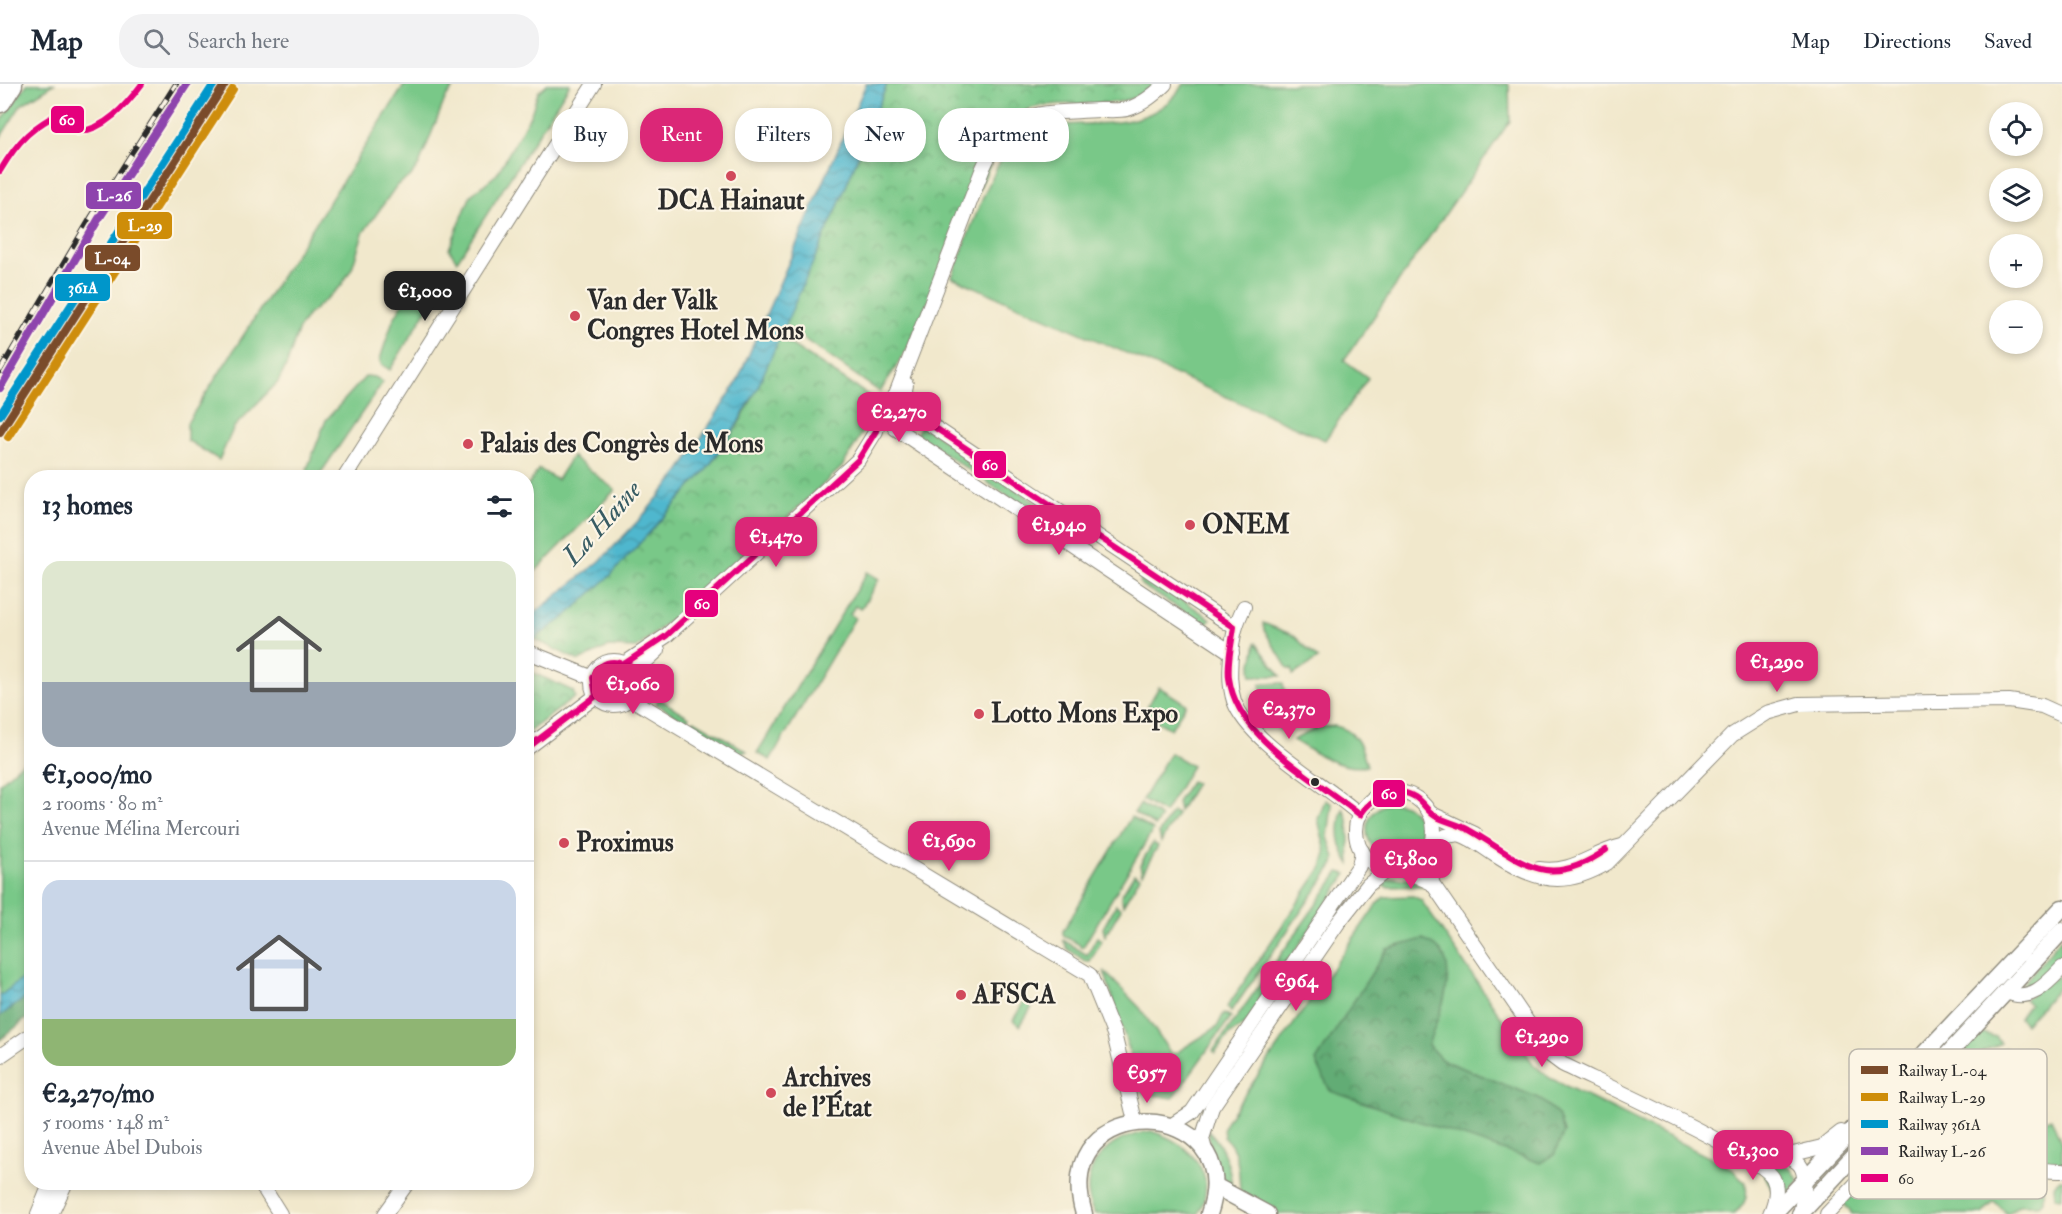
<!DOCTYPE html>
<html lang="en">
<head>
<meta charset="utf-8">
<style>
  :root { --surface:#fff; --page:#f2f2f3; --text:#1f2937; --muted:#747a83; --line:#e0e1e3; --accent:#db2777 }
  body { margin:0; font-family:"IM FELL Double Pica",serif; background:var(--page); color:var(--text); height:100vh; display:flex; flex-direction:column; font-size:22px; white-space:nowrap }
  * { box-sizing:border-box; margin:0 }
  p { font-size:20px; color:var(--muted) }
  .icon { flex:none; width:33px; height:33px; fill:none; stroke:currentColor; stroke-width:2; stroke-linecap:round; stroke-linejoin:round }
  .map { position:relative; flex:1; overflow:hidden }
  .drawer { position:absolute; left:24px; top:386px; width:510px; height:720px; display:flex; flex-direction:column; background:var(--surface); border-radius:24px; box-shadow:0 3px 9px #0003 }
  .drawer>* { flex:none }
  .banner { position:absolute; left:552px; top:24px; width:570px; height:54px; display:flex; gap:12px }
  .tools { position:absolute; left:1989px; top:18px; display:grid; gap:12px }
  .tools a { display:grid; place-items:center; width:54px; height:54px; border-radius:50%; background:var(--surface); box-shadow:0 3px 9px #0003; font-size:30px }
  .price { position:absolute; translate:-50% -51px; padding:0 14px; border-radius:12px; background:var(--accent); color:#fff; font-size:20px; line-height:39px; filter:drop-shadow(0 2px 3px #0008) }
  .price::after { content:''; position:absolute; left:50%; top:36px; width:18px; height:14px; margin-left:-9px; background:inherit; clip-path:polygon(0 0,100% 0,50% 100%) }
  .price.active { background:#222; color:#fff }
  ul { padding:0; list-style:none }
  li { display:grid; align-content:center; gap:12px; height:318px; padding:0 18px }
  li+li { border-top:2px solid var(--line) }
  li span { display:grid; place-items:center; height:186px; border-radius:18px; color:#555 }
  li>.icon { margin-inline-start:auto }
  span .icon { width:108px; height:108px; fill:#fffc; stroke-width:1 }
  li b { font-size:26px }
  h2 { display:flex; justify-content:space-between; align-items:center; height:72px; padding:0 18px; font-size:26px }
  .chip { padding:0 21px; border-radius:24px; background:var(--surface); box-shadow:0 3px 9px #0003; font-size:21px; line-height:54px }
  .chip.active { background:var(--accent); color:#fff }
  header { display:flex; align-items:center; gap:36px; box-sizing:border-box; height:84px; padding:0 30px; background:var(--surface); border-bottom:2px solid var(--line) }
  header strong { font-size:28px }
  nav { display:flex; gap:33px; margin-inline-start:auto; font-size:21px }
  .search { width:420px; height:54px; background:var(--page); display:flex; align-items:center; gap:15px; box-sizing:border-box; padding:0 21px; border-radius:24px; color:var(--muted); font-size:22px }
  .map>svg:first-child { display:block }
</style>
</head>
<body>
<header>
<strong>Map</strong>
<div class="search"><svg class="icon" aria-label="search" viewBox="0 0 24 24"><circle cx="10" cy="10" r="6"/><path d="M15 15l6 6"/></svg>Search here</div>
<nav><a>Map</a><a>Directions</a><a>Saved</a></nav>
</header>
<div class="map">
<svg width="2062" height="1130" viewBox="0 0 2062 1130">
  <defs>
    <pattern id="forest-crowns" width="20" height="18" patternUnits="userSpaceOnUse" patternTransform="scale(1.5)"><rect width="20" height="18" fill="#62ac74"/><path d="M2 6a3 3 0 1 1 6 0M12 15a3 3 0 1 1 6 0" fill="none" stroke="#518c5f"/></pattern>
    <pattern id="park-crowns" width="20" height="18" patternUnits="userSpaceOnUse" patternTransform="scale(1.5)"><rect width="20" height="18" fill="#79c888"/><path d="M2 6a3 3 0 1 1 6 0M12 15a3 3 0 1 1 6 0" fill="none" stroke="#63a36f"/></pattern>
    <pattern id="water-waves" width="16" height="10" patternUnits="userSpaceOnUse" patternTransform="scale(1.5)"><rect width="16" height="10" fill="#50b7ce"/><path d="M0 5q4-4 8 0t8 0" fill="none" stroke="#4395a7"/></pattern>
  </defs>
  <rect width="100%" height="100%" fill="#fcf5e5"/>
  <filter id="ink" filterUnits="userSpaceOnUse"><feTurbulence type="fractalNoise" baseFrequency=".0167" numOctaves="2"/><feDisplacementMap in="SourceGraphic" scale="12" xChannelSelector="R" yChannelSelector="G"/><feConvolveMatrix kernelMatrix="1 2 1 2 8 2 1 2 1" color-interpolation-filters="sRGB"/></filter>
  <filter id="wash" filterUnits="userSpaceOnUse"><feTurbulence type="fractalNoise" baseFrequency=".008" numOctaves="4" result="noise"/><feDisplacementMap in="SourceGraphic" scale="24" xChannelSelector="R" yChannelSelector="G"/><feGaussianBlur stdDeviation="1.35" result="paint"/><feColorMatrix in="noise" values="0 0 0 0 0 0 0 0 0 0 0 0 0 0 0 0 0 1.4 0 .05"/><feComposite in="paint" operator="in"/></filter>
  <g filter="url(#wash)">
    <rect width="100%" height="100%" fill="#f1e8cc"/>
    <!-- green -->
    <g fill="#79c888" stroke="#527a5a" stroke-width="1.5">
      <polygon points="27,0 54,0 21,21 0,54 0,39"/>
      <polygon points="405,0 456,0 445,15 419,81 410,93 397,101 363,149 352,184 341,202 307,232 299,244 287,280 278,298 234,343 219,376 187,356 187,339"/>
      <polygon points="547,0 570,0 457,177 449,165 471,111 497,90 531,30 538,8"/>
      <path d="M1184,0H1509L1510,37L1344,276L1368,294L1325,356L952,193C965,161 996,67 1021,50C1032,42 1048,42 1061,41C1109,38 1154,45 1184,0Z"/>
      <polygon points="441,184 451,186 390,286 381,280 380,275 393,236 405,216"/>
      <polygon points="366,292 375,293 383,298 318,393 311,393 307,385 326,336"/>
      <circle cx="892" cy="332" r="8"/>
      <polygon points="922,341 1060,435 1057,441 1052,442 916,350"/>
      <polygon points="572,372 615,406 527,496 527,403 539,385 557,396"/>
      <polygon points="867,488 879,495 861,525 855,522 850,530 855,534 770,676 757,669"/>
      <polygon points="1145,490 1211,535 1206,541 1141,501 1140,498"/>
      <polygon points="1263,539 1293,551 1318,575 1293,591 1292,585 1288,585 1264,546"/>
      <polygon points="1256,559 1281,592 1252,592 1251,585"/>
      <circle cx="615" cy="600" r="18"/>
      <path d="M1283,599L1287,618L1281,646C1267,631 1261,622 1261,600Z"/>
      <polygon points="1159,603 1186,620 1171,645 1143,630"/>
      <polygon points="659,615 689,633 686,637 656,620"/>
      <polygon points="694,636 747,667 739,670 691,641"/>
      <path d="M1335,642C1356,646 1362,662 1367,682C1342,687 1314,669 1293,656L1319,643Z"/>
      <polygon points="1170,669 1192,682 1164,729 1142,716"/>
      <polygon points="31,671 31,888 0,912 0,699"/>
      <polygon points="1191,697 1196,699 1179,727 1177,718"/>
      <polygon points="1325,716 1332,720 1328,753 1335,774 1334,780 1231,928 1227,923 1322,783 1326,769 1318,735"/>
      <circle cx="1394" cy="746" r="27"/>
      <polygon points="1140,720 1161,733 1155,742 1134,729"/>
      <path d="M1343,724L1348,736L1350,780C1338,762 1336,745 1343,724Z"/>
      <polygon points="1172,728 1177,730 1161,758 1159,749"/>
      <polygon points="1131,733 1153,746 1083,863 1063,851 1063,847"/>
      <polygon points="1153,759 1158,762 1142,790 1140,781"/>
      <polygon points="1339,788 1347,790 1246,940 1230,950 1215,969 1213,967"/>
      <polygon points="1134,790 1140,793 1123,821 1121,812"/>
      <polygon points="1394,794 1413,796 1422,802 1387,803 1377,799"/>
      <path d="M1413,812L1421,816L1534,981L1550,994L1731,1084L1745,1098C1749,1112 1745,1121 1734,1130H1274L1240,1109C1239,1090 1240,1067 1224,1053L1223,1044L1229,1033L1377,820L1384,813Z"/>
      <polygon points="1116,821 1121,825 1105,852 1103,844"/>
      <polygon points="1097,853 1102,856 1090,877 1085,877 1068,865 1063,856 1087,871"/>
      <polygon points="2062,853 2062,877 2037,903 2017,907"/>
      <polygon points="1104,887 1140,924 1171,970 1176,969 1217,943 1224,929 1231,933 1173,1014 1146,1010 1142,1007"/>
      <polygon points="2062,889 2062,900 2025,940 2019,934 2029,920 2024,915"/>
      <polygon points="1025,916 1033,921 1020,942 1013,936"/>
      <path d="M1983,949L1996,953L2001,959L1955,982L1941,999C1937,981 1968,956 1983,949Z"/>
      <polygon points="2005,964 2008,973 1978,986 1985,1002 1980,1004 1970,979"/>
      <path d="M1938,1021L1944,1026C1934,1044 1937,1059 1949,1076L1974,1077L1991,1074L2021,1088L2020,1092L2043,1096V1117L2039,1121H2019L2007,1130L1994,1117L1982,1130H1852L1843,1119Z"/>
      <path d="M1993,1022L2003,1044L2020,1037L2024,1045L2051,1034L2062,1060V1079C2021,1080 1992,1062 1965,1033Z"/>
      <path d="M1208,1046C1224,1062 1230,1082 1232,1103C1218,1095 1209,1062 1208,1046Z"/>
      <path d="M1151,1047C1187,1058 1221,1089 1198,1130H1094C1074,1084 1108,1053 1151,1047Z"/>
      <path d="M1757,1073C1777,1078 1791,1077 1799,1098L1778,1120Z"/>
      <polygon points="2059,1095 2062,1095 2062,1115 2055,1113 2054,1102"/>
    </g>
    <!-- forest -->
    <g fill="url(#forest-crowns)" stroke="#466c50" stroke-width="1.5">
      <path d="M1423,855C1428,858 1439,863 1442,869C1458,893 1436,938 1428,961L1442,976L1539,1014L1558,1031L1564,1048L1554,1071L1540,1079L1330,1007L1316,977L1387,865Z"/>
      <polygon points="31,909 31,931 0,956 0,931"/>
    </g>
    <!-- park -->
    <g fill="url(#park-crowns)" stroke="#527a5a" stroke-width="1.5">
      <path d="M887,0H1156C1123,32 1071,13 1033,24C1025,26 1018,32 1011,35L906,267L880,308L784,241L838,122Z"/>
      <path d="M778,252L880,319L842,383L752,466L637,564L608,563L579,577L534,555C582,521 621,479 661,436C688,406 715,378 736,344C754,315 766,284 778,252Z"/>
      <polygon points="527,586 573,607 575,613 527,649"/>
    </g>
    <!-- water -->
    <g fill="url(#water-waves)" stroke="#3e717c" stroke-width="1.5">
      <polygon points="866,0 887,0 838,122 756,307 735,344 707,385 611,491 565,533 527,560 527,535 600,477 640,435 677,391 736,300"/>
      <polygon points="31,888 31,910 0,932 0,912"/>
    </g>
  </g>
  <g filter="url(#ink)">
    <g fill="none" stroke-linecap="round" stroke-linejoin="round">
      <!-- minor casing -->
      <g stroke="#8e8a7c" stroke-width="16">
        <g id="minor">
          <polyline points="901,325 906,300"/>
          <polyline points="903,328 931,341 1234,543"/>
          <polyline points="895,344 1232,569"/>
          <polyline points="345,393 594,0"/>
          <path d="M1244,523C1235,541 1233,551 1231,571C1230,587 1229,601 1234,617C1249,659 1326,700 1360,731"/>
          <polyline points="526,567 593,594"/>
          <circle cx="614" cy="599" r="22"/>
          <path d="M624,580L666,552L858,376L876,347L881,326L896,310L983,84C1010,22 1040,30 1099,26C1108,26 1119,27 1127,25C1142,21 1155,10 1165,0"/>
          <polyline points="633,589 658,566"/>
          <polyline points="630,614 1090,891 1114,950 1135,1037"/>
          <polyline points="526,665 596,612"/>
          <circle cx="1395" cy="747" r="39"/>
          <polyline points="1430,729 1475,750"/>
          <path d="M1431,763L1446,752L1459,750C1472,754 1483,763 1495,771C1535,797 1564,805 1607,779L1732,651L1767,629L1799,620L2009,617L2042,622L2062,631"/>
          <polyline points="1426,769 1431,777 1432,799"/>
          <path d="M1401,785L1432,799L1550,971L1562,980C1596,997 1761,1071 1773,1094C1779,1106 1775,1119 1770,1130"/>
          <path d="M1539,785C1574,790 1591,769 1622,762"/>
          <path d="M2007,908C2030,919 2047,900 2062,884"/>
          <polyline points="0,972 32,950"/>
          <path d="M1932,988C1948,1046 2001,1088 2062,1087"/>
          <polyline points="1172,1041 1192,1028 1359,782 1362,767"/>
          <path d="M1740,1067C1792,1075 1815,1064 1800,1130"/>
          <polyline points="1206,1070 1202,1055 1212,1023 1338,839 1368,801 1388,785"/>
          <polyline points="1789,1071 1822,1063 1841,1048"/>
          <polyline points="260,1098 280,1130"/>
          <polyline points="38,1130 51,1098"/>
          <polyline points="51,1130 66,1098"/>
          <polyline points="385,1130 408,1098"/>
          <polyline points="1827,1130 1940,1012"/>
        </g>
      </g>
      <!-- tertiary casing -->
      <g stroke="#8e8a7c" stroke-width="19">
        <g id="tertiary">
          <polyline points="1215,1102 1267,1130"/>
          <path d="M1084,1130C1047,1004 1250,1012 1209,1130"/>
          <polyline points="1773,1130 2062,824"/>
          <polyline points="1800,1130 2062,847"/>
        </g>
      </g>
      <!-- trunk casing -->
      <g stroke="#8e8a7c" stroke-width="25">
        <polyline id="trunk" points="0,17 11,0"/>
      </g>
      <!-- minor -->
      <use href="#minor" stroke="#fff" stroke-width="14"/>
      <!-- tertiary -->
      <use href="#tertiary" stroke="#fff" stroke-width="16"/>
      <!-- trunk -->
      <use href="#trunk" stroke="#fff" stroke-width="22"/>
      <!-- rail casing -->
      <g stroke="#2b2b2b" stroke-width="6">
        <polyline id="rail" points="0,287 92,132 176,0"/>
      </g>
      <!-- rail -->
      <use href="#rail" stroke="#fcf5e5" stroke-width="4" stroke-dasharray="11" stroke-linecap="butt"/>
      <!-- bus-1 casing -->
      <g stroke="#fcf5e5" stroke-width="10">
        <g id="bus-1">
          <path d="M0,87C19,55 32,43 65,26L69,42L77,48C105,46 126,21 142,0"/>
          <path d="M526,665L596,612L593,594C599,580 609,575 624,580L666,552L858,376L876,347L881,326L886,321L894,320L903,328L931,341L1234,543C1232,559 1227,577 1229,594C1237,655 1316,695 1360,731C1372,713 1394,701 1415,713C1423,718 1427,727 1435,732C1446,738 1459,740 1469,746C1522,776 1544,809 1606,766"/>
        </g>
      </g>
      <!-- bus-1 -->
      <use href="#bus-1" stroke="#e5007d" stroke-width="6"/>
      <!-- rail-1 casing -->
      <g stroke="#fcf5e5" stroke-width="12">
        <polyline id="rail-1" points="0,348 225,0"/>
      </g>
      <!-- rail-2 casing -->
      <g stroke="#fcf5e5" stroke-width="12">
        <polyline id="rail-2" points="8,353 233,5"/>
      </g>
      <!-- rail-3 casing -->
      <g stroke="#fcf5e5" stroke-width="12">
        <polyline id="rail-3" points="0,331 214,0"/>
      </g>
      <!-- rail-4 casing -->
      <g stroke="#fcf5e5" stroke-width="12">
        <polyline id="rail-4" points="0,304 98,136 187,0"/>
      </g>
      <!-- rail-1 -->
      <use href="#rail-1" stroke="#7a4b2a" stroke-width="8"/>
      <!-- rail-2 -->
      <use href="#rail-2" stroke="#ce8d09" stroke-width="8"/>
      <!-- rail-3 -->
      <use href="#rail-3" stroke="#0096ca" stroke-width="8"/>
      <!-- rail-4 -->
      <use href="#rail-4" stroke="#8e44ad" stroke-width="8"/>
    </g>
  </g>
  <!-- markers -->
  <g fill="#d1495b" stroke="#fcf5e5" stroke-width="2">
    <circle cx="731" cy="92" r="6"/>
    <circle cx="575" cy="232" r="6"/>
    <circle cx="468" cy="360" r="6"/>
    <circle cx="1190" cy="441" r="6"/>
    <circle cx="979" cy="630" r="6"/>
    <circle cx="564" cy="759" r="6"/>
    <circle cx="961" cy="911" r="6"/>
    <circle cx="771" cy="1009" r="6"/>
  </g>
  <circle fill="#2b2b2b" stroke="#fcf5e5" stroke-width="2" cx="1315" cy="698" r="5"/>
  <g text-anchor="middle" dominant-baseline="central" stroke-width="4.5" stroke-linejoin="round" paint-order="stroke">
    <!-- poi labels -->
    <g font-size="26" font-weight="bold" fill="#2b2b2b" stroke="#fcf5e5" text-anchor="start">
      <text x="731" y="117" text-anchor="middle">DCA Hainaut</text>
      <text x="587" y="217">Van der Valk<tspan x="587" dy="30">Congres Hotel Mons</tspan></text>
      <text x="480" y="360">Palais des Congrès de Mons</text>
      <text x="1202" y="441">ONEM</text>
      <text x="991" y="630">Lotto Mons Expo</text>
      <text x="576" y="759">Proximus</text>
      <text x="973" y="911">AFSCA</text>
      <text x="783" y="994">Archives<tspan x="783" dy="30">de l'État</tspan></text>
    </g>
    <!-- water labels -->
    <g font-size="27" font-style="italic" fill="#385c64" stroke="#fcf5e5">
      <text transform="translate(602 439) rotate(-48)">La Haine</text>
    </g>
  </g>
  <!-- legend -->
  <rect x="1849" y="965" width="198" height="150" rx="9" fill="#fcf5e5" stroke="#bdb8ad" stroke-width="1.5"/>
  <rect x="1861" y="982" width="27" height="8" fill="#7a4b2a"/>
  <rect x="1861" y="1009" width="27" height="8" fill="#ce8d09"/>
  <rect x="1861" y="1036" width="27" height="8" fill="#0096ca"/>
  <rect x="1861" y="1063" width="27" height="8" fill="#8e44ad"/>
  <rect x="1861" y="1090" width="27" height="8" fill="#e5007d"/>
  <g font-size="16" fill="#2b2b2b">
    <text x="1898" y="992">Railway L-04</text>
    <text x="1898" y="1019">Railway L-29</text>
    <text x="1898" y="1046">Railway 361A</text>
    <text x="1898" y="1073">Railway L-26</text>
    <text x="1898" y="1100">60</text>
  </g>
  <g stroke="#fcf5e5" stroke-width="2">
    <rect x="50" y="21" width="35" height="29" rx="6" fill="#e5007d"/>
    <rect x="85" y="97" width="57" height="29" rx="6" fill="#8e44ad"/>
    <rect x="116" y="127" width="57" height="29" rx="6" fill="#ce8d09"/>
    <rect x="84" y="160" width="57" height="28" rx="6" fill="#7a4b2a"/>
    <rect x="54" y="189" width="57" height="29" rx="6" fill="#0096ca"/>
    <rect x="973" y="366" width="34" height="29" rx="6" fill="#e5007d"/>
    <rect x="684" y="505" width="35" height="29" rx="6" fill="#e5007d"/>
    <rect x="1372" y="695" width="34" height="29" rx="6" fill="#e5007d"/>
  </g>
  <g font-size="16" text-anchor="middle" font-weight="bold" fill="#fff">
    <text x="67" y="41">60</text>
    <text x="114" y="117">L-26</text>
    <text x="145" y="147">L-29</text>
    <text x="112" y="180">L-04</text>
    <text x="83" y="209">361A</text>
    <text x="990" y="386">60</text>
    <text x="702" y="525">60</text>
    <text x="1389" y="715">60</text>
  </g>
</svg>
<div class="tools">
<a><svg class="icon" aria-label="locate" viewBox="0 0 24 24"><circle cx="12" cy="12" r="6"/><path d="M12 2v4M12 18v4M2 12h4M18 12h4"/></svg></a>
<a><svg class="icon" aria-label="layers" viewBox="0 0 24 24"><path d="M12 4l9 5-9 5-9-5zM3 14l9 5 9-5"/></svg></a>
<a>+</a>
<a>−</a>
</div>
<b class="price active" style="left:425px;top:238px">€1,000</b>
<b class="price" style="left:899px;top:359px">€2,270</b>
<b class="price" style="left:1059px;top:472px">€1,940</b>
<b class="price" style="left:776px;top:484px">€1,470</b>
<b class="price" style="left:1777px;top:609px">€1,290</b>
<b class="price" style="left:633px;top:631px">€1,060</b>
<b class="price" style="left:1289px;top:656px">€2,370</b>
<b class="price" style="left:949px;top:788px">€1,690</b>
<b class="price" style="left:1411px;top:806px">€1,800</b>
<b class="price" style="left:1296px;top:928px">€964</b>
<b class="price" style="left:1542px;top:984px">€1,290</b>
<b class="price" style="left:1147px;top:1020px">€957</b>
<b class="price" style="left:1753px;top:1097px">€1,300</b>
<div class="banner">
<a class="chip">Buy</a>
<a class="chip active">Rent</a>
<a class="chip">Filters</a>
<a class="chip">New</a>
<a class="chip">Apartment</a>
</div>
<section class="drawer">
<h2>13 homes<svg class="icon" aria-label="filters" viewBox="0 0 24 24"><path d="M4 7h16M4 17h16"/><circle cx="9" cy="7" r="2"/><circle cx="15" cy="17" r="2"/></svg></h2>
<ul>
<li><span style="background:linear-gradient(#dfe7d0 65%,#9aa5b1 0)"><svg class="icon" aria-label="home" viewBox="0 0 24 24"><path d="M3 11l9-7 9 7M6 9v11h12V9"/></svg></span><div><b>€1,000/mo</b><p>2 rooms · 80 m²</p><p>Avenue Mélina Mercouri</p></div></li>
<li><span style="background:linear-gradient(#c9d6e8 75%,#8fb573 0)"><svg class="icon" aria-label="home" viewBox="0 0 24 24"><path d="M3 11l9-7 9 7M6 9v11h12V9"/></svg></span><div><b>€2,270/mo</b><p>5 rooms · 148 m²</p><p>Avenue Abel Dubois</p></div></li>
</ul>
</section>
</div>
</body>
</html>
